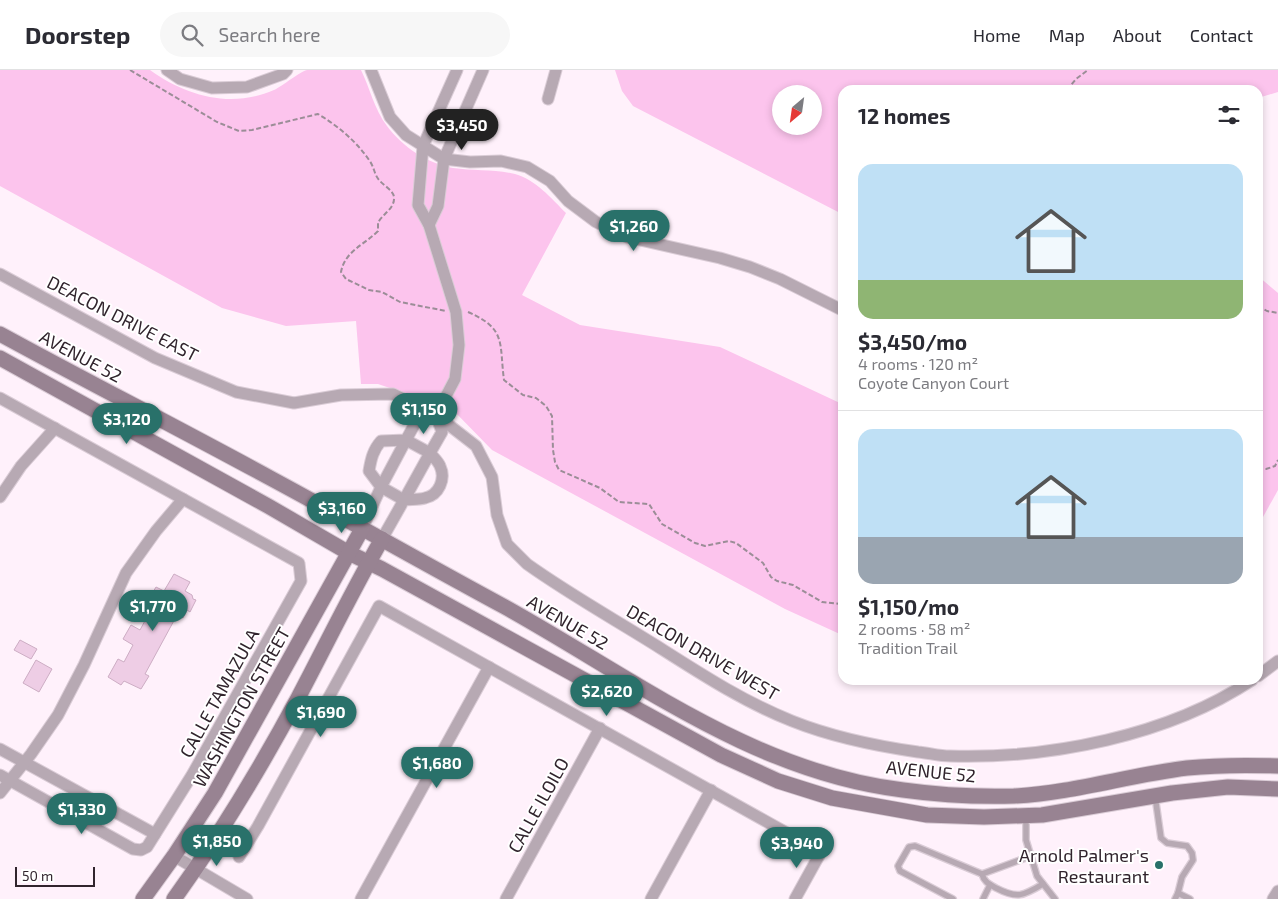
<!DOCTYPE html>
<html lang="en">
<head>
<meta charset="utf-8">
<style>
  :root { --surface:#fff; --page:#f7f7f7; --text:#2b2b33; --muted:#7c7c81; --line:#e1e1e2; --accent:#29716a }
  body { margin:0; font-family:"Exo 2",sans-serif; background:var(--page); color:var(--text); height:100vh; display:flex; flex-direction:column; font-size:19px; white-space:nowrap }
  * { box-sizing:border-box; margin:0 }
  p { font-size:16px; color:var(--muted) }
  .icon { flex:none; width:28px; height:28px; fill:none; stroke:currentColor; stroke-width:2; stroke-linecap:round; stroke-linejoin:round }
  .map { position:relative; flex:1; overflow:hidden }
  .details { position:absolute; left:838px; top:15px; width:425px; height:600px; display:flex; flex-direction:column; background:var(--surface); border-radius:15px; box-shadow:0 2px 8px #0003 }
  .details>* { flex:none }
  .needle { width:32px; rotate:209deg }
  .buttons { position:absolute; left:772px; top:15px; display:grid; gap:10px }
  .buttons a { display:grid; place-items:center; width:50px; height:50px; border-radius:50%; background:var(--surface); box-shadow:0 2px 8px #0003; font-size:25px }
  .scale { position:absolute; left:15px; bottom:12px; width:80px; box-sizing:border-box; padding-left:5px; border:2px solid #31242d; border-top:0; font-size:14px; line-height:18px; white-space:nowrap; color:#31242d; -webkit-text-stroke:4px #fff; paint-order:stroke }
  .price { position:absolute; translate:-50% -42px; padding:0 11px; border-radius:18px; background:var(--accent); color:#fff; font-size:16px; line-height:32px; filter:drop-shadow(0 1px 2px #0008) }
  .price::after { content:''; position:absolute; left:50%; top:30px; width:15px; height:11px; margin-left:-8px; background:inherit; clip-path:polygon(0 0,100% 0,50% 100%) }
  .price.current { background:#222; color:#fff }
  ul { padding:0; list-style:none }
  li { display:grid; align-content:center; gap:10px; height:265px; padding:0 20px }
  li+li { border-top:1px solid var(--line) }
  li span { display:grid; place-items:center; height:155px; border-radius:15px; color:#555 }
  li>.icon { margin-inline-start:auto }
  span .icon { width:90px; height:90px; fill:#fffc; stroke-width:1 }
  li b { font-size:21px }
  h2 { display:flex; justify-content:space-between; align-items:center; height:60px; padding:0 20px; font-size:21px }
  header { display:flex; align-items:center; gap:30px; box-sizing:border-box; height:70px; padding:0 25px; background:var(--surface); border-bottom:1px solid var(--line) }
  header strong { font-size:24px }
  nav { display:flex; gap:28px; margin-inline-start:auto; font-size:18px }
  .search { width:350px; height:45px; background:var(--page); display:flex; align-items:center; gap:12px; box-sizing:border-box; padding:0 18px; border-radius:28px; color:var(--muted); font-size:19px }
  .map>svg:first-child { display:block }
</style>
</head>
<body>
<header>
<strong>Doorstep</strong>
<div class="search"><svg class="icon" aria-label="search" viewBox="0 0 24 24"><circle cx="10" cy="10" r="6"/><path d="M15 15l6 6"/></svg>Search here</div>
<nav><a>Home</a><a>Map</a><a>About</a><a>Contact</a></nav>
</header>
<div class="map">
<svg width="1278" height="829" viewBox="0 0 1278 829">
  <rect width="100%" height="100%" fill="#fff1fb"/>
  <!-- green -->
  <g fill="#fcc4ed" fill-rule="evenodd">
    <path d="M0,0H150C186,26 231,39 274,20C283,16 299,2 307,0C311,0 318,0 322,0C335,0 348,0 361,0C370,18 374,39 387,56C403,77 426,93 453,98C474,101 494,99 515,104C536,110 551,128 566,143L522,225L580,255L720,277L842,334V565L785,539L492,380L452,339L378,314H361L356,251L286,256L222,238L0,116Z"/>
    <path d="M615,0H1278V22L1258,28V20H842V144L633,36L622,21ZM781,24H814V56H781Z"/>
    <polygon points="1258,206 1278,223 1278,420 1258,456"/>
  </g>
  <!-- building -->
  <g fill="#eecde5" stroke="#cdadc4">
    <polygon points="174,504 190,512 185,521 192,525 193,529 196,530 190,542 187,540 183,548 177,545 145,604 149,606 141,619 124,611 121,615 108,607 118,589 124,592 133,575 123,569 131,555 140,560 155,532 149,529 156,517 164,521"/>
    <polygon points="20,570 37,579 31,589 14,580"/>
    <polygon points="36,590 52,599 39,622 23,613"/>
  </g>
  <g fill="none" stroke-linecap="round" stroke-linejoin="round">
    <!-- lane casing -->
    <g stroke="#daccd6" stroke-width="8">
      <g id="lane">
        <polyline points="1155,726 1161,768 1167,773 1187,776 1192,783 1193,790 1182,807 1178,823"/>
        <polyline points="1026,747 1026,770 1037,806 1055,829"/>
        <path d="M1031,786L982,804C984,812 989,814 996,818C1017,829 1023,826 1043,814"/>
        <polyline points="953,829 900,801 898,796 909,777 915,776 982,804"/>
        <polyline points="983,829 990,815"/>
        <polyline points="1175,829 1178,823 1190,829"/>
      </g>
    </g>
    <!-- street casing -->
    <g stroke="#daccd6" stroke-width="13">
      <g id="street">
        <polyline points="167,0 180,9 212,18 247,17 283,4 287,0"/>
        <polyline points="371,0 390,47 406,65 444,89 470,92 501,91 527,97 550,111 568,131 596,152 627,167 720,188 750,197 780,209 842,240"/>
        <polyline points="548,29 556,0"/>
        <polyline points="429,155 438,136 444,89 483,0"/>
        <path d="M0,204L155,288L236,322L294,333L341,325L393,324L436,345L476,376L492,407L497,445L507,474L527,494C569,524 614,549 657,576C701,604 744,632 792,651C832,667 876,676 918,682C929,683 939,686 950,686C1049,689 1168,666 1252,610"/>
        <polyline points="0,328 299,493 301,511 192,705 147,777 141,780 133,779 0,705"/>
        <polygon points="406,370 430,383 404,430 381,417"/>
        <polyline points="0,427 21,396 55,358"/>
        <path d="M362,459L381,417L369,401C371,389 373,380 381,371L406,370L418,348L436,345"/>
        <path d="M382,469L404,430C411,429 418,430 425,428C439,425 446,409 440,396C438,391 433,387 430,383L442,362L436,345L455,309L459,275L456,242L429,155L418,135L423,76L457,0"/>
        <polyline points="1258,606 1278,591"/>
        <polyline points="0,679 155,764"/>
        <polyline points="0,723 31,684 58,645 84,595 126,503 156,461 183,429"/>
        <polyline points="174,786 247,829"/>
        <polyline points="239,787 258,756 379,536 821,782 795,829"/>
        <polyline points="361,829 489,597"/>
        <polyline points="506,829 600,658"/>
        <polyline points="651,829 711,720"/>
        <polyline points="1273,829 1278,821"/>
      </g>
    </g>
    <!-- secondary casing -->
    <g stroke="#daccd6" stroke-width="17">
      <g id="secondary">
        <path d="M0,264C90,313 182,360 272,409C350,451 427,495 505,537C633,608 753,702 903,720C939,725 977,727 1014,726C1073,723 1129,705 1187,698C1217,695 1248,695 1278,696"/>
        <polyline points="0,288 268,436 349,483 382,499 721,685 778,711 832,728 927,745 984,747 1042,745 1172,723 1228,717 1278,719"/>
        <polyline points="143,829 174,786 215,723 362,459"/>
        <path d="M174,829C220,765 261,697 298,628C326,575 352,521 382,469"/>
      </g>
    </g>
    <!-- path -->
    <g stroke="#9b8d97" stroke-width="2" stroke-dasharray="5 2.5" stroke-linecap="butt">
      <path d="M130,0L217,52L239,61L252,60L318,44C338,56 356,71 369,90C374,96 374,104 379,110C384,116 393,120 394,127C395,139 382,144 378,153C378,155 378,158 378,161C364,175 345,181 341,202L346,209L369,220L382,222L400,232L446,241"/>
      <polyline points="1067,20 1076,9 1088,0"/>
      <polyline points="1258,236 1267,241 1278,243"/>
      <path d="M468,242C507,259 499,273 504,310L523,325L536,328L546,336L552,346L553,380L555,392L559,400L600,418L619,432L649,434L662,454L695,473L705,476L729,471L736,473L763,493L771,507L777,511L793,515L822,532L842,534"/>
      <polyline points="1258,399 1266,399 1275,396 1278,390"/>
    </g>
    <!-- lane -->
    <use href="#lane" stroke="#b7a9b3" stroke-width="5.5"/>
    <!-- street -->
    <use href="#street" stroke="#b7a9b3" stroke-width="11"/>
    <!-- secondary -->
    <use href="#secondary" stroke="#988392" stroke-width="15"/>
  </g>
  <!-- markers -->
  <circle fill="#29716a" stroke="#fff" stroke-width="2" cx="1159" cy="795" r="5"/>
  <g text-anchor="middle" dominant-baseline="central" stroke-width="4" stroke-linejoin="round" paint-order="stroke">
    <!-- street labels -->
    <g font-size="18" fill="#31242d" stroke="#fff">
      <text transform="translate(123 248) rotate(27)">DEACON DRIVE EAST</text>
      <text transform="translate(81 286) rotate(28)">AVENUE 52</text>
      <text transform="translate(568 552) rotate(30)">AVENUE 52</text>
      <text transform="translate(703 582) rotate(30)">DEACON DRIVE WEST</text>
      <text transform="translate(219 623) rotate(-61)">CALLE TAMAZULA</text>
      <text transform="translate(241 637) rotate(-61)">WASHINGTON STREET</text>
      <text transform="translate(931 701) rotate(6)">AVENUE 52</text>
      <text transform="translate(538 735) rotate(-61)">CALLE ILOILO</text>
    </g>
    <!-- poi labels -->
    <g font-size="18" fill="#31242d" stroke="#fff" text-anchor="end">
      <text x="1149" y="785">Arnold Palmer's<tspan x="1149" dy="21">Restaurant</tspan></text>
    </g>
  </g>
</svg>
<div class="buttons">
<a><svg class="needle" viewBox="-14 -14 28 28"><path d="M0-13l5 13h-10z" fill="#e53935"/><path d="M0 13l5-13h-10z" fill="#7c7c81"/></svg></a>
</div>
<div class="scale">50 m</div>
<b class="price current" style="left:462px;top:81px">$3,450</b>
<b class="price" style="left:634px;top:182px">$1,260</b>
<b class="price" style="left:424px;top:365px">$1,150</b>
<b class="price" style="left:127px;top:375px">$3,120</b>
<b class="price" style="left:342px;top:464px">$3,160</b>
<b class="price" style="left:153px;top:562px">$1,770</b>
<b class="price" style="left:607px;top:647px">$2,620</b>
<b class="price" style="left:321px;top:668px">$1,690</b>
<b class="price" style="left:437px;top:719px">$1,680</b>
<b class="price" style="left:82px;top:765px">$1,330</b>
<b class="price" style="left:217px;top:797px">$1,850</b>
<b class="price" style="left:797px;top:799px">$3,940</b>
<section class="details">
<h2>12 homes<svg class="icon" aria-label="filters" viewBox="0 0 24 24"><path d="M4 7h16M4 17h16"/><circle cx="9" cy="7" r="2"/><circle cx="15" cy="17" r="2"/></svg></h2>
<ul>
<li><span style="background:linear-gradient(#bfe0f5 75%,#8fb573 0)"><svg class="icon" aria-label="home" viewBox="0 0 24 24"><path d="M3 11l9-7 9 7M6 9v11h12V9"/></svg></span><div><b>$3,450/mo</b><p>4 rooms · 120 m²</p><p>Coyote Canyon Court</p></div></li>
<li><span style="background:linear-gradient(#bfe0f5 70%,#9aa5b1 0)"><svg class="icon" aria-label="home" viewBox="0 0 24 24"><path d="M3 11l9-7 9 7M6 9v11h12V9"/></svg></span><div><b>$1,150/mo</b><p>2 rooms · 58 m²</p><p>Tradition Trail</p></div></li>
</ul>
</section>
</div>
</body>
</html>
